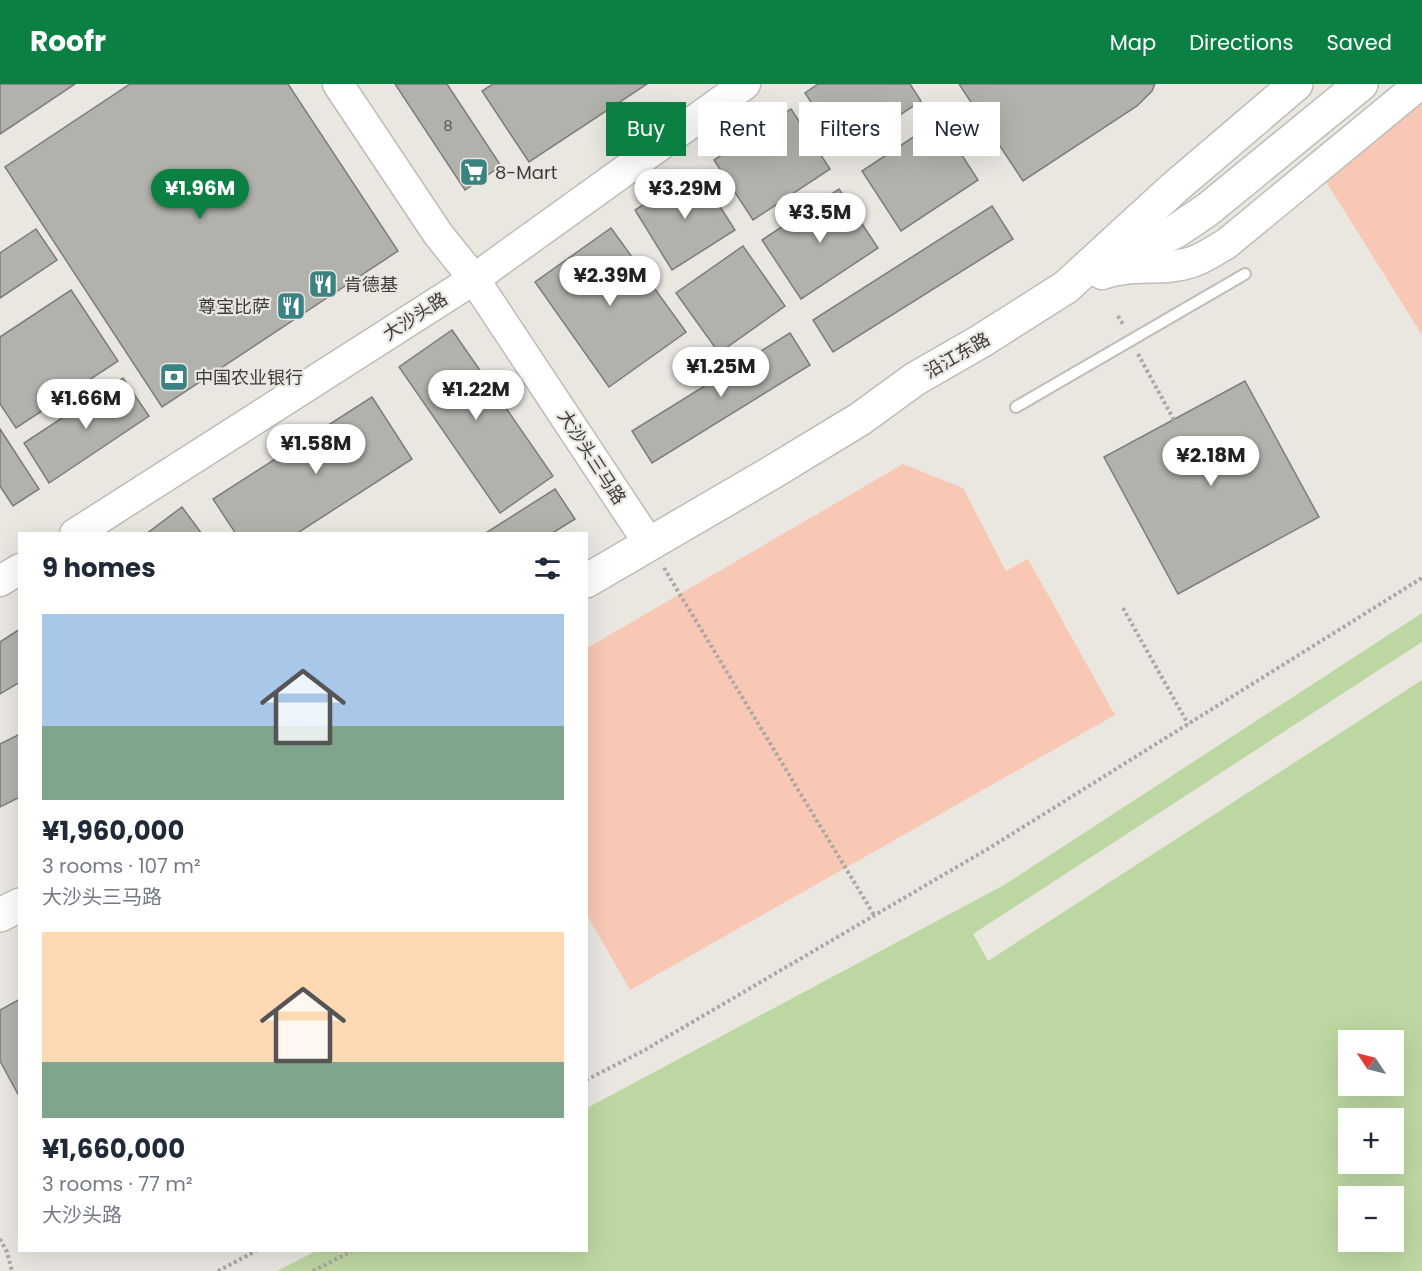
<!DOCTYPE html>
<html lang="en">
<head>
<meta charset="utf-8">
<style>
  :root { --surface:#fff; --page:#f6f6f7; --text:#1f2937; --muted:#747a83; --accent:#0b8043 }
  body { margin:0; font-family:Poppins,"Noto Sans SC",sans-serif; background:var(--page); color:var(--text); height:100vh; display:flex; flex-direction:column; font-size:22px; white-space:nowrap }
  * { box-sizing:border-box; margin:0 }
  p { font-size:20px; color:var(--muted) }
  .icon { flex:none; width:33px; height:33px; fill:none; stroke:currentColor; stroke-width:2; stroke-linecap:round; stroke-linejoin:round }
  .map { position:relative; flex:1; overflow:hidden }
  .side { position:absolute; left:18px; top:448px; width:570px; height:720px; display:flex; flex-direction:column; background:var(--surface); border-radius:0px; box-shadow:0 6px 24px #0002 }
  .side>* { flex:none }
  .banner { position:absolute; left:606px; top:18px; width:570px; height:54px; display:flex; gap:12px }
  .needle { width:39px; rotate:305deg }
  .fabs { position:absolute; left:1338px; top:946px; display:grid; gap:12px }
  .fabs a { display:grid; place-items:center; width:66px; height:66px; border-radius:0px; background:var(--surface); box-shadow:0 6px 24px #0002; font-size:30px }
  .price { position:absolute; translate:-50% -51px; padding:0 14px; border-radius:21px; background:#fff; color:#222; font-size:20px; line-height:39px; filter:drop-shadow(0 2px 3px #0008) }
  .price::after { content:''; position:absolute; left:50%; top:36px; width:18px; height:14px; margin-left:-9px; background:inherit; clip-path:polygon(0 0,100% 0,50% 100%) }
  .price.active { background:var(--accent); color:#fff }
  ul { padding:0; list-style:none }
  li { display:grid; align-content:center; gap:12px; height:318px; padding:0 24px }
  li span { display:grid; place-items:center; height:186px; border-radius:0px; color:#555 }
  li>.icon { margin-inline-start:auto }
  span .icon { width:108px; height:108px; fill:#fffc; stroke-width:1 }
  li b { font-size:26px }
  h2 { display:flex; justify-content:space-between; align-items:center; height:72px; padding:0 24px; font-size:26px }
  .pill { padding:0 21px; border-radius:0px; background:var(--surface); box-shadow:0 6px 24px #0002; font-size:21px; line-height:54px }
  .pill.active { background:var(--accent); color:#fff }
  header { display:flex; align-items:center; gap:36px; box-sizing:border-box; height:84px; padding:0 30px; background:var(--accent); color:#fff }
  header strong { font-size:28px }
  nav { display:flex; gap:33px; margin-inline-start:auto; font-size:21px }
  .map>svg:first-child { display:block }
</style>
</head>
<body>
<header>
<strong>Roofr</strong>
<nav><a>Map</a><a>Directions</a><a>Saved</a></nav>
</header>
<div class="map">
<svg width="1422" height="1187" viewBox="0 0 1422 1187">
  <rect width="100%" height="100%" fill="#eae7e1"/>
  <!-- green -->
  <g fill="#f8c8b5">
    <polygon points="1422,15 1422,251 1325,96"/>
    <polygon points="903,380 963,404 1006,487 1028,475 1115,631 630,906 587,831 587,564"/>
  </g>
  <!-- water -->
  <path fill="#bdd7a2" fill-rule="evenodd" d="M1422,529V1187H277L316,1167H586L587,1024L1004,801ZM1348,957H1394V1002H1348ZM1348,1035H1394V1080H1348ZM1348,1113H1394V1158H1348Z"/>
  <!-- pier -->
  <polygon fill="#eae7e1" points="1422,558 1422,596 988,877 973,850"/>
  <!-- building -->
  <g fill="#b1b2ab" stroke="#7d7d77" stroke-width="1.5">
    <polygon points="0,0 75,0 0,50"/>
    <polygon points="130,0 288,0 398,167 162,323 5,83"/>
    <polygon points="395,0 447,0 501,82 465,106"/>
    <polygon points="493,0 647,0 529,78 482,7"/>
    <polygon points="818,0 910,0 921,17 844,68 805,9"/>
    <polygon points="959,0 1155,0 1152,7 1137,22 1023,97"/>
    <polygon points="791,25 830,85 753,136 714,76"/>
    <polygon points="939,36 978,96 901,147 862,87"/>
    <polygon points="697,87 735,146 672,186 635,126"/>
    <polygon points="839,105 878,164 801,215 762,156"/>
    <polygon points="992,122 1013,155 833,268 813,236"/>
    <polygon points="611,144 686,248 609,303 535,198"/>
    <polygon points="36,145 57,176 0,214 0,169"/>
    <polygon points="743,162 785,222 719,269 676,209"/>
    <polygon points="71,206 118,277 16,344 0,320 0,253"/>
    <polygon points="452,246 553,392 500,429 399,283"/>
    <polygon points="790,249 810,281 652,379 632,347"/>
    <polygon points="123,294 149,332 49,399 24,359"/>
    <polygon points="1245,297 1319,433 1178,510 1104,373"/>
    <polygon points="372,313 412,375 296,450 236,450 213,415"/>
    <polygon points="0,345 39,405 13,422 0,402"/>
    <polygon points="555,405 575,435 551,450 484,450"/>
    <polygon points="182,423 202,450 146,450"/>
    <polygon points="20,545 20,598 0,610 0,558"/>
    <polygon points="20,650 20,713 0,723 0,660"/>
    <polygon points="20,915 20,1014 0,977 0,926"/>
  </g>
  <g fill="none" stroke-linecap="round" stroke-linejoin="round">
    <!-- lane casing -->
    <g stroke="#bfbcb6" stroke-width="14">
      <polyline id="lane" points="1016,323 1245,190"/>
    </g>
    <!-- secondary casing -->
    <g stroke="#bfbcb6" stroke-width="33">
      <g id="secondary">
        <polyline points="338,0 438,150 474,195 650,461"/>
        <path d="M1102,190C1133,179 1163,188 1192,178C1204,174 1215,166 1226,160L1420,0"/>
        <polyline points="75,450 474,195 745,0"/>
        <polyline points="0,497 20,485"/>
      </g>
    </g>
    <!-- primary casing -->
    <g stroke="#bfbcb6" stroke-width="36">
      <g id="primary">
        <polyline points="1105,183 1176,147 1207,126 1361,0"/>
        <polyline points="586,497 771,389 860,335 915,295 981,257 1066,203 1174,104 1296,0"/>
        <polyline points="0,831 20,821"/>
      </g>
    </g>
    <!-- path -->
    <g stroke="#aba8a3" stroke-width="4" stroke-dasharray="3 3" stroke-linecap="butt">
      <polyline points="1118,232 1124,242"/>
      <polyline points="1138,270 1174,336"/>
      <polyline points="664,484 874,831"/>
      <polyline points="1123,524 1188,640"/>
      <polyline points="586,996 643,967 991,763 1422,494"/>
      <polyline points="0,1155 7,1168 12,1187"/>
      <polyline points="218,1187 256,1167"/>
      <polyline points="313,1187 352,1167"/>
    </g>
    <!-- lane -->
    <use href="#lane" stroke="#fff" stroke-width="10"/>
    <!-- secondary -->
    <use href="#secondary" stroke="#fff" stroke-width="30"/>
    <!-- primary -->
    <use href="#primary" stroke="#fff" stroke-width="33"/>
  </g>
  <!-- icons -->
  <defs>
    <g id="supermarket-square" transform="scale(1.5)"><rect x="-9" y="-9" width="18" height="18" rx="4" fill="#3b8382" stroke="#eae7e1"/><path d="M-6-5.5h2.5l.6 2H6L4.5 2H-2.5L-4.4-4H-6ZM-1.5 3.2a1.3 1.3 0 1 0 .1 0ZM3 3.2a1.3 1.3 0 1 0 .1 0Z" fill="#fff"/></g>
    <g id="restaurant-square" transform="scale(1.5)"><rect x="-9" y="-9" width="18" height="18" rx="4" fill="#3b8382" stroke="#eae7e1"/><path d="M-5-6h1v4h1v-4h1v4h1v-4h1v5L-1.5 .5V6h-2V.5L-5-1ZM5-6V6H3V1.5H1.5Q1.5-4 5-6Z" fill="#fff"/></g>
    <g id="bank-square" transform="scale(1.5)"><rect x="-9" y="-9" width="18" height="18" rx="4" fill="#3b8382" stroke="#eae7e1"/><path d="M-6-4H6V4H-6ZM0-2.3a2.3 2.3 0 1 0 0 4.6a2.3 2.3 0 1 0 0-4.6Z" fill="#fff"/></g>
  </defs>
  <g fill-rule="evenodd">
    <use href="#supermarket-square" x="474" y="88"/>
    <use href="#restaurant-square" x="323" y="200"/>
    <use href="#restaurant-square" x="291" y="222"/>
    <use href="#bank-square" x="174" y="293"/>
  </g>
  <g text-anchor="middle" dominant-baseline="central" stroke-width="4.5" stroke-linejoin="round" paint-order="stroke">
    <!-- number labels -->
    <g font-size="15" fill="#5a5a56">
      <text x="448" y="41">8</text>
    </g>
    <!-- poi labels -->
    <g font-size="18" fill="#3d3c39" stroke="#eae7e1" text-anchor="start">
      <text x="495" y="88">8-Mart</text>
      <text x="344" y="200">肯德基</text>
      <text x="270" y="222" text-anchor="end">尊宝比萨</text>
      <text x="195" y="293">中国农业银行</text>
    </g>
    <!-- street labels -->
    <g font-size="18" fill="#3d3c39" stroke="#eae7e1">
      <text transform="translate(415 232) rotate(-33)">大沙头路</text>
      <text transform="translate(957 271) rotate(-30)">沿江东路</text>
      <text transform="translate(592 373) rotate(57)">大沙头三马路</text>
    </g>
  </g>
</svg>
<div class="fabs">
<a><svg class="needle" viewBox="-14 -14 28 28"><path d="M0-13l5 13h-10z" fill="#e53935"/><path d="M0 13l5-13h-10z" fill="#747a83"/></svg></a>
<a>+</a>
<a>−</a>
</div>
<b class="price active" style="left:200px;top:136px">¥1.96M</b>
<b class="price" style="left:685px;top:136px">¥3.29M</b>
<b class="price" style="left:820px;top:160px">¥3.5M</b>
<b class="price" style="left:610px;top:223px">¥2.39M</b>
<b class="price" style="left:721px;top:314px">¥1.25M</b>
<b class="price" style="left:476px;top:337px">¥1.22M</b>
<b class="price" style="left:86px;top:346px">¥1.66M</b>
<b class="price" style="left:316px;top:391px">¥1.58M</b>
<b class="price" style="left:1211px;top:403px">¥2.18M</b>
<div class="banner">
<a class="pill active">Buy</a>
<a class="pill">Rent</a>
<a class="pill">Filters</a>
<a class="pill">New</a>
</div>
<section class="side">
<h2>9 homes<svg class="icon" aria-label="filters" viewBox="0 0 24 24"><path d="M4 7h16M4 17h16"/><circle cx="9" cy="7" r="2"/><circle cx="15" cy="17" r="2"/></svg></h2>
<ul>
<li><span style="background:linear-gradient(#a9c7e8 60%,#7fa58c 0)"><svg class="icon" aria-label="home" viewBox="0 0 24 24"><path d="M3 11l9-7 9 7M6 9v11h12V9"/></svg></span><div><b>¥1,960,000</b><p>3 rooms · 107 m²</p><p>大沙头三马路</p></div></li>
<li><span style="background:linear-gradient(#ffd9b3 70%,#7fa58c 0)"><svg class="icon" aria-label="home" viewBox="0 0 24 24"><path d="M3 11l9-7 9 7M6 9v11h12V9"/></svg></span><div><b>¥1,660,000</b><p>3 rooms · 77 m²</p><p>大沙头路</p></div></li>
</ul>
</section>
</div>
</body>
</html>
